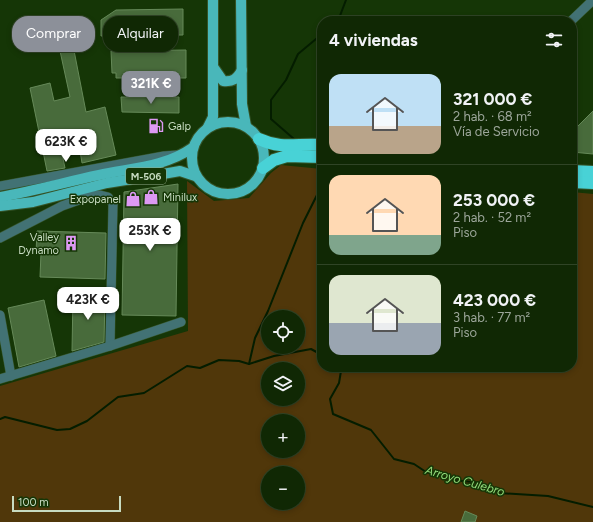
<!DOCTYPE html>
<html lang="es">
<head>
<meta charset="utf-8">
<style>
  :root { --surface:#102804; --page:#19300e; --text:#f1f3f6; --muted:#9ca69a; --line:#304426; --accent:#8c9099 }
  body { margin:0; font-family:Figtree,sans-serif; background:var(--page); color:var(--text); height:100vh; display:flex; flex-direction:column; font-size:15px; white-space:nowrap }
  * { box-sizing:border-box; margin:0 }
  p { font-size:13px; color:var(--muted) }
  .icon { flex:none; width:22px; height:22px; fill:none; stroke:currentColor; stroke-width:2; stroke-linecap:round; stroke-linejoin:round }
  .map { position:relative; flex:1; overflow:hidden }
  .panel { position:absolute; left:317px; top:16px; width:260px; height:356px; display:flex; flex-direction:column; background:var(--surface); border-radius:16px; box-shadow:0 2px 6px #0003,0 0 0 1px var(--line) }
  .panel>* { flex:none }
  .banner { position:absolute; left:12px; top:16px; width:245px; height:36px; display:flex; gap:8px }
  .buttons { position:absolute; left:261px; top:310px; display:grid; gap:8px }
  .buttons a { display:grid; place-items:center; width:44px; height:44px; border-radius:50%; background:var(--surface); box-shadow:0 2px 6px #0003,0 0 0 1px var(--line); font-size:20px }
  .scale { position:absolute; left:12px; bottom:10px; width:109px; box-sizing:border-box; padding-left:4px; border:2px solid #c7dbc1; border-top:0; font-size:11px; line-height:14px; white-space:nowrap; color:#c7dbc1; -webkit-text-stroke:3px #153606; paint-order:stroke }
  .price { position:absolute; translate:-50% -34px; padding:0 9px; border-radius:8px; background:#fff; color:#222; font-size:13px; line-height:26px; filter:drop-shadow(0 1px 2px #0008) }
  .price::after { content:''; position:absolute; left:50%; top:24px; width:12px; height:9px; margin-left:-6px; background:inherit; clip-path:polygon(0 0,100% 0,50% 100%) }
  .price.active { background:var(--accent); color:#fff }
  ul { padding:0; list-style:none }
  li { display:flex; align-items:center; gap:12px; height:100px; padding:0 12px }
  li+li { border-top:1px solid var(--line) }
  li span { display:grid; place-items:center; flex:none; width:112px; height:80px; border-radius:12px; color:#555 }
  li>.icon { margin-inline-start:auto }
  span .icon { width:48px; height:48px; fill:#fffc; stroke-width:1 }
  li b { font-size:17px }
  h2 { display:flex; justify-content:space-between; align-items:center; height:48px; padding:0 12px; font-size:17px }
  .tag { padding:0 14px; border-radius:16px; background:var(--surface); box-shadow:0 2px 6px #0003,0 0 0 1px var(--line); font-size:14px; line-height:36px }
  .tag.active { background:var(--accent); color:#fff }
  .map>svg:first-child { display:block }
</style>
</head>
<body>
<div class="map">
<svg width="593" height="522" viewBox="0 0 593 522">
  <rect width="100%" height="100%" fill="#153606"/>
  <!-- green -->
  <path fill="#50370a" fill-rule="evenodd" d="M281,165L322,169V367H572V192L593,194V522H0V386L188,331L187,181L214,201L249,198L271,173ZM268,317H298V347H268ZM268,369H298V399H268ZM268,421H298V451H268ZM268,473H298V503H268Z"/>
  <g fill="none" stroke-linecap="round" stroke-linejoin="round">
    <!-- stream -->
    <g stroke="#041d00" stroke-width="2">
      <polyline points="338,21 346,0"/>
      <polyline points="294,139 271,119 271,100 286,80 298,54 322,34"/>
      <polyline points="249,364 255,338 268,311 303,223 322,185"/>
      <polyline points="337,367 341,371 339,383 330,399 333,414 371,430 394,459 414,464 426,472 454,480 481,483 499,493 548,496 593,507"/>
      <polyline points="0,419 5,417 57,430 70,429 87,421 118,397 144,393 187,366 200,368 219,360 239,361 249,364 274,356 311,349 322,355"/>
    </g>
  </g>
  <!-- building -->
  <g fill="#486b3b" stroke="#668a59">
    <polygon points="183,9 183,35 101,36 101,20 116,10"/>
    <polygon points="71,35 86,112 105,107 116,155 82,163 79,145 61,149 65,168 47,171 30,88 50,83 54,101 70,97 57,37"/>
    <polygon points="186,50 186,78 116,78 116,73 112,73 111,51"/>
    <polygon points="121,97 179,97 179,113 122,112"/>
    <polygon points="593,111 593,154 572,152 572,132"/>
    <polygon points="178,184 176,316 122,315 124,192"/>
    <polygon points="37,231 106,233 105,279 40,277 41,253 36,253"/>
    <polygon points="73,295 105,295 104,342 72,351"/>
    <polygon points="44,300 56,356 19,367 8,308"/>
    <polygon points="465,511 477,516 475,522 461,522"/>
  </g>
  <g fill="none" stroke-linecap="round" stroke-linejoin="round">
    <!-- minor casing -->
    <g stroke="#355428" stroke-width="10">
      <g id="minor">
        <polyline points="571,21 593,0"/>
        <polyline points="0,186 164,156 177,155"/>
        <polyline points="0,238 62,206 90,196 100,195 108,197 113,204 110,346"/>
        <polyline points="0,315 11,376"/>
        <polyline points="0,379 110,346 181,322"/>
      </g>
    </g>
    <!-- major casing -->
    <g stroke="#355428" stroke-width="12">
      <g id="major">
        <polyline points="241,0 242,104 246,126"/>
        <path d="M214,68L223,81C233,82 237,79 242,70"/>
        <circle cx="228" cy="158" r="36"/>
        <polyline points="208,127 213,117 213,0"/>
        <path d="M0,197C33,191 66,182 99,175C131,168 165,167 192,148"/>
        <polyline points="0,206 33,202 107,183 157,175 180,171 195,176"/>
      </g>
    </g>
    <!-- highway casing -->
    <g stroke="#355428" stroke-width="14">
      <g id="highway">
        <path d="M259,139C283,150 297,143 322,145"/>
        <polyline points="263,168 274,160 287,156 322,157"/>
        <polyline points="572,171 593,172"/>
        <polyline points="572,182 593,183"/>
      </g>
    </g>
    <!-- minor -->
    <use href="#minor" stroke="#427274" stroke-width="9"/>
    <!-- major -->
    <use href="#major" stroke="#49b7ba" stroke-width="10"/>
    <!-- highway -->
    <use href="#highway" stroke="#48d2d6" stroke-width="12"/>
  </g>
  <!-- icons -->
  <defs>
    <g id="fuel-bare" transform="scale(1.2)"><path d="M-5.5-6h7V0h2V4h1.3V-2.5L3-4.5l.8-.8L6-3V5H2.5V1h-1V6h-7ZM-4.2-4.7v3.2H.2V-4.7Z" fill="#dd99f3" stroke="#153606" stroke-width="2.5" paint-order="stroke"/></g>
    <g id="shop-bare" transform="scale(1.2)"><path d="M-5-2.5h2.3a2.7 3.5 0 0 1 5.4 0H5L5.5 6h-11ZM-1.5-2.5h3a1.5 2.3 0 0 0-3 0Z" fill="#dd99f3" stroke="#153606" stroke-width="2.5" paint-order="stroke"/></g>
    <g id="building-bare" transform="scale(1.2)"><path d="M-4-6H4V6H1V3H-1V6H-4ZM-2.5-4.3h1.7v1.8h-1.7ZM.8-4.3h1.7v1.8H.8ZM-2.5-1h1.7V.8h-1.7ZM.8-1h1.7V.8H.8Z" fill="#dd99f3" stroke="#153606" stroke-width="2.5" paint-order="stroke"/></g>
  </defs>
  <g fill-rule="evenodd">
    <use href="#fuel-bare" x="156" y="126"/>
    <use href="#shop-bare" x="151" y="197"/>
    <use href="#shop-bare" x="133" y="199"/>
    <use href="#building-bare" x="71" y="243"/>
  </g>
  <g text-anchor="middle" dominant-baseline="central" stroke-width="3" stroke-linejoin="round" paint-order="stroke">
    <!-- shield labels -->
    <rect fill="#153606" stroke="#92aa89" stroke-width="1" x="126" y="168" width="40" height="16" rx="3"/>
    <g font-size="10" font-weight="bold" fill="#c7dbc1">
      <text x="146" y="176">M-506</text>
    </g>
    <!-- poi labels -->
    <g font-size="11" fill="#c7dbc1" stroke="#153606" text-anchor="start">
      <text x="168" y="126">Galp</text>
      <text x="163" y="197">Minilux</text>
      <text x="121" y="199" text-anchor="end">Expopanel</text>
      <text x="59" y="237" text-anchor="end">Valley<tspan x="59" dy="13">Dynamo</tspan></text>
    </g>
    <!-- water labels -->
    <g font-size="12" font-style="italic" fill="#94db7b" stroke="#153606">
      <text transform="translate(465 481) rotate(16)">Arroyo Culebro</text>
    </g>
  </g>
</svg>
<div class="buttons">
<a><svg class="icon" aria-label="locate" viewBox="0 0 24 24"><circle cx="12" cy="12" r="6"/><path d="M12 2v4M12 18v4M2 12h4M18 12h4"/></svg></a>
<a><svg class="icon" aria-label="layers" viewBox="0 0 24 24"><path d="M12 4l9 5-9 5-9-5zM3 14l9 5 9-5"/></svg></a>
<a>+</a>
<a>−</a>
</div>
<div class="scale">100 m</div>
<b class="price active" style="left:151px;top:105px">321K €</b>
<b class="price" style="left:66px;top:163px">623K €</b>
<b class="price" style="left:150px;top:252px">253K €</b>
<b class="price" style="left:88px;top:321px">423K €</b>
<div class="banner">
<a class="tag active">Comprar</a>
<a class="tag">Alquilar</a>
</div>
<section class="panel">
<h2>4 viviendas<svg class="icon" aria-label="filters" viewBox="0 0 24 24"><path d="M4 7h16M4 17h16"/><circle cx="9" cy="7" r="2"/><circle cx="15" cy="17" r="2"/></svg></h2>
<ul>
<li><span style="background:linear-gradient(#bfe0f5 65%,#b9a48a 0)"><svg class="icon" aria-label="home" viewBox="0 0 24 24"><path d="M3 11l9-7 9 7M6 9v11h12V9"/></svg></span><div><b>321 000 €</b><p>2 hab. · 68 m²</p><p>Vía de Servicio</p></div></li>
<li><span style="background:linear-gradient(#ffd9b3 75%,#7fa58c 0)"><svg class="icon" aria-label="home" viewBox="0 0 24 24"><path d="M3 11l9-7 9 7M6 9v11h12V9"/></svg></span><div><b>253 000 €</b><p>2 hab. · 52 m²</p><p>Piso</p></div></li>
<li><span style="background:linear-gradient(#dfe7d0 60%,#9aa5b1 0)"><svg class="icon" aria-label="home" viewBox="0 0 24 24"><path d="M3 11l9-7 9 7M6 9v11h12V9"/></svg></span><div><b>423 000 €</b><p>3 hab. · 77 m²</p><p>Piso</p></div></li>
</ul>
</section>
</div>
</body>
</html>
